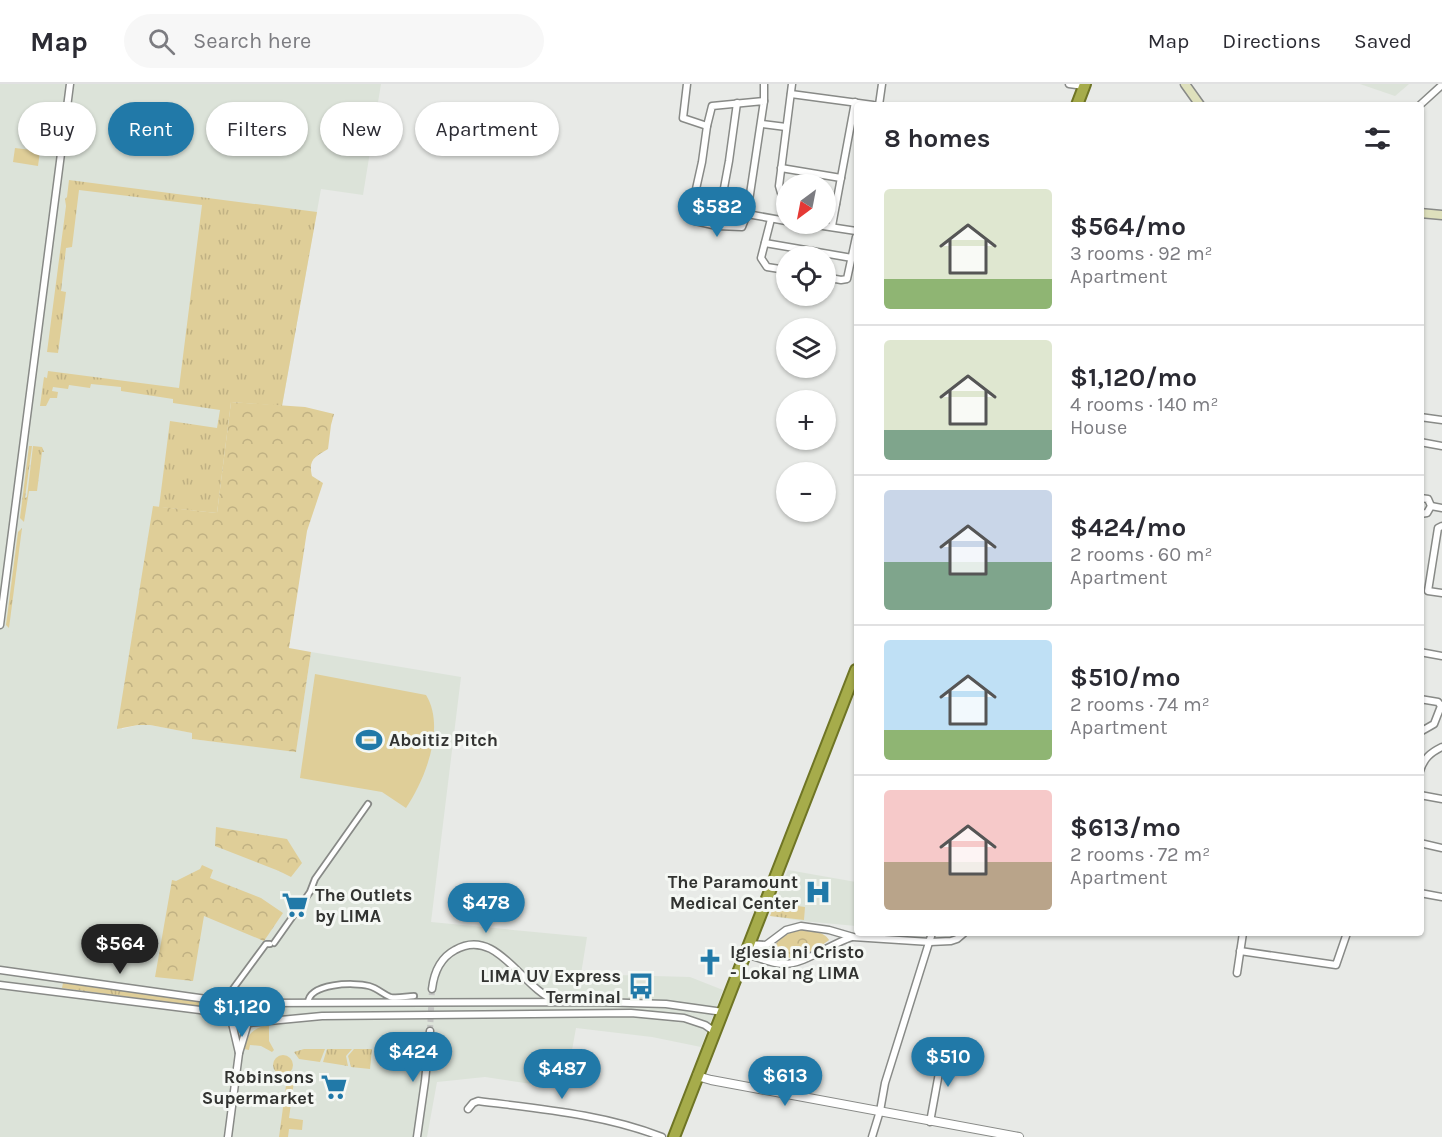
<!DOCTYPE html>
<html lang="en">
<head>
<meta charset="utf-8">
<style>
  :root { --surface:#fff; --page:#f7f7f7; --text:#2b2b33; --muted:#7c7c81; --line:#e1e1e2; --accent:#2179a8 }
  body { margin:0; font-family:Karla,sans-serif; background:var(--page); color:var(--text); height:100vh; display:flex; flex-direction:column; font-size:22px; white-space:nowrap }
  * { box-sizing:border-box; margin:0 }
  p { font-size:20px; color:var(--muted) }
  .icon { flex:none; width:33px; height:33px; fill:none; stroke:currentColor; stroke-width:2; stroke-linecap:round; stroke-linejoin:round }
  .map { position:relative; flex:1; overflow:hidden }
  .side { position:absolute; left:854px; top:18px; width:570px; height:834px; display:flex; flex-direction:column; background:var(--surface); border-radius:6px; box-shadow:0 2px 4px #0004 }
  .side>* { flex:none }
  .guide { position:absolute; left:18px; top:18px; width:570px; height:54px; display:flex; gap:12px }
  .needle { width:39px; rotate:212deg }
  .controls { position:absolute; left:776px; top:90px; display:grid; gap:12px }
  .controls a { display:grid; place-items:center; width:60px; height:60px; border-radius:50%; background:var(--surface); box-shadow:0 2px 4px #0004; font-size:30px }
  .price { position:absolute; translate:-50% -51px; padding:0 14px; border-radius:21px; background:var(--accent); color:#fff; font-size:20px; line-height:39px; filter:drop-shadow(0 2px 3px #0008) }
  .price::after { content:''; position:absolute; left:50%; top:36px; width:18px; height:14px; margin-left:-9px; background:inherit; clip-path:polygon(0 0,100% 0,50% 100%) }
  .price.selected { background:#222; color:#fff }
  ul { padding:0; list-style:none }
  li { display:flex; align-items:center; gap:18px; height:150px; padding:0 30px }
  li+li { border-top:2px solid var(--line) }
  li span { display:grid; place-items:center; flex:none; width:168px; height:120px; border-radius:6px; color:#555 }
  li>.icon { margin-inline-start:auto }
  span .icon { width:72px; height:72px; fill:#fffc; stroke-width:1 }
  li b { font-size:26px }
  h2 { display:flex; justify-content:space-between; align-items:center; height:72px; padding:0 30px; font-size:26px }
  .pill { padding:0 21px; border-radius:27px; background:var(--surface); box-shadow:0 2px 4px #0004; font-size:21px; line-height:54px }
  .pill.selected { background:var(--accent); color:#fff }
  header { display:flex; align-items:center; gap:36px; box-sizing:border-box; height:84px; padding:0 30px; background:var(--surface); border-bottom:2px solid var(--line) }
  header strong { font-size:28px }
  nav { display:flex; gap:33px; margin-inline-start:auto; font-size:21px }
  .search { width:420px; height:54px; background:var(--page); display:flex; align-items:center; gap:15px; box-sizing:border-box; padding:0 21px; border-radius:33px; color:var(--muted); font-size:22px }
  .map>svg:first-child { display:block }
</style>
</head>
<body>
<header>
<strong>Map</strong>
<div class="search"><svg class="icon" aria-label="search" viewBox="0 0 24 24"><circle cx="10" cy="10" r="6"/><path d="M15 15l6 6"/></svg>Search here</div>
<nav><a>Map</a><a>Directions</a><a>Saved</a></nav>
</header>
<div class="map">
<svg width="1442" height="1053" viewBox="0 0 1442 1053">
  <defs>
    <pattern id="grass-tufts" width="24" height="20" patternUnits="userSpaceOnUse" patternTransform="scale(1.5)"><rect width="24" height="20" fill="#dfce98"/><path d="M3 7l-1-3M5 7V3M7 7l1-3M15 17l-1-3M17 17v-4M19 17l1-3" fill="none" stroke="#c0b183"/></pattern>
    <pattern id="forest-crowns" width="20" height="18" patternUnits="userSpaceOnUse" patternTransform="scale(1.5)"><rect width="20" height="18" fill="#dfce98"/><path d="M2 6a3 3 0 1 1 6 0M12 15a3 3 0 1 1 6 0" fill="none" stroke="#c0b183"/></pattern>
  </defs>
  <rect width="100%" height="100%" fill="#e8eae7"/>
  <!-- built -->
  <g fill="#dce3d9">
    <polygon points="0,0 381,0 363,111 321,105 282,322 231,318 217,429 154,422 122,645 138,641 150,641 193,649 192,655 296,667 311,568 461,593 431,838 587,853 581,890 690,893 723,906 701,963 652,953 576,944 565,1005 485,993 437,998 427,1053 0,1053"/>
    <polygon points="1360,0 1409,0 1395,12"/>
    <polygon points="788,786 856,798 856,842 802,837 770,832"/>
  </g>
  <!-- grass -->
  <g fill="url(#grass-tufts)">
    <polygon points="69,96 317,128 282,322 231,318 217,429 159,423 170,337 217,344 220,326 173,319 173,315 121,307 121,303 91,300 90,304 69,301 68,305 53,303 52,307 58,308 57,314 50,314 46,322 40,322 44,293 47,294 48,287 179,304 202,121 79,106 72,163 66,164 61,207 66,208 58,269 47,268 66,122 65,115 67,113"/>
    <polygon points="29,362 32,362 25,414 27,413 33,362 42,363 44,368 42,368 37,407 29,407 24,438 20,434"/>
    <polygon points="22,444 9,544 6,541 18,448"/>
    <polygon points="775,819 805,823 804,836 770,832"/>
    <polygon points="63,899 205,918 205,923 62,904"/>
    <path d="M269,941V957L274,966L272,968L261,962L250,961L249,966L244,965C246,950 255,943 269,941Z"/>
    <polygon points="304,965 325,965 320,978 299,975 294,968"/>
    <polygon points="327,965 352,965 346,972 348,982 323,978"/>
    <polygon points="354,965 372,965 370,985 351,983 348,972"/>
    <circle cx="283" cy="981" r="10"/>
    <polygon points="295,990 289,1034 303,1036 302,1046 289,1045 288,1053 279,1053 287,994"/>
  </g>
  <!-- forest -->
  <g fill="url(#forest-crowns)">
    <path d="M231,318L305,323L334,330L331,341L328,365C315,373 308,375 312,392L323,399L307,447L289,564L311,568L296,668L192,655V649L150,641H138L117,645L153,422L217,429Z"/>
    <polygon points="216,743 287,755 302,779 291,793 279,787 215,762"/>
    <polygon points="202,781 213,786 210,794 261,814 283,829 264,857 204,832 193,897 155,893 172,796 176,797 200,785"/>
    <path d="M799,846C809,846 824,847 829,856C816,866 790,881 775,870L774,863C780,853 788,849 799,846Z"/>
  </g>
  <!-- pitch -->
  <g fill="#dfce98">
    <polygon points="15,64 40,67 38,82 13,78"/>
    <path d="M315,590L426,611C446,643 425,696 406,724L382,708L300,694Z"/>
  </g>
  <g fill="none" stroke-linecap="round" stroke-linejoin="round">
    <!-- minor-tunnel -->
    <polyline stroke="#c4c5c3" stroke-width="6" stroke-dasharray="6 3" stroke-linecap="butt" points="430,947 432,905"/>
    <!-- pedestrian casing -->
    <g stroke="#888a87" stroke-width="8">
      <g id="pedestrian">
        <polyline points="274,859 310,808 315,795 368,720"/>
        <polyline points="224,917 266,860 270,860"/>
        <path d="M308,919C309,899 354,898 369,902C377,904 383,910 390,913C397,915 407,912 414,912"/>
      </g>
    </g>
    <!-- minor casing -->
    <g stroke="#888a87" stroke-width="9">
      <g id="minor">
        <polyline points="687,0 683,34 707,42"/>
        <polyline points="1069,0 1084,2"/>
        <polyline points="791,10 873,21"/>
        <polygon points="764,17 747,130 742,143 717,142 695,137 692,130 694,114 702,78 707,42 712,22"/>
        <polyline points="764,17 764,0"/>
        <polyline points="879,21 882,0"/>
        <polyline points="1420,21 1442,1"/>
        <polyline points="762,40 786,43"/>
        <polyline points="781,84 841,94"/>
        <polyline points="786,109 781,109 779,102 792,0"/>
        <polyline points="825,118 836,120"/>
        <polyline points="747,130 786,137"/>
        <polyline points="771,135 761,174 767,183 786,186"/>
        <polyline points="810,140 856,147"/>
        <polyline points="717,142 729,77 737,19"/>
        <polyline points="832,142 855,18"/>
        <polyline points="765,159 852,174"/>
        <polyline points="825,193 841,196 847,195 856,153"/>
        <polyline points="1420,333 1442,336"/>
        <polyline points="1420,358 1442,362"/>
        <polyline points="1420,414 1428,415 1431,422 1427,429 1420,430"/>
        <polyline points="1431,422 1442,424"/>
        <polyline points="1442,442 1438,444 1428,507 1442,509"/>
        <polyline points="0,541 70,0"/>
        <polyline points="1420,568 1442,572"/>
        <polyline points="1420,615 1438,618 1441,622 1434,640 1420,648"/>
        <path d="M1420,687C1424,674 1430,669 1442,663"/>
        <polyline points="1420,711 1442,715"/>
        <polyline points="1420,759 1442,764"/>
        <polyline points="1420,809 1442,813"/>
        <polyline points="749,860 766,861 786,846 801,842 829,846 853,853 930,858 951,857 957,855 964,849"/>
        <polyline points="1240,867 1336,881 1347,849"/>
        <path d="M745,870C757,873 770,879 782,880C804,881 830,860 852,853"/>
        <polyline points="0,886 235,919"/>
        <polyline points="1237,889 1243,849"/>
        <polyline points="0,901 200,926 214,929 230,937"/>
        <path d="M432,905C434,888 440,874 455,866C497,842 521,904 556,917"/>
        <circle cx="240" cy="930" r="12"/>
        <polyline points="244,919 595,918 666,920 723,928"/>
        <polyline points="232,939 239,969"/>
        <polyline points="249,939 322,932 631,929 684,934 705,941 715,948"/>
        <path d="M468,1025L473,1019L478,1017C540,1025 603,1030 662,1053"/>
        <polyline points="930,1038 943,967"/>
        <polyline points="228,1053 239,969 248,939"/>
        <polyline points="417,1053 425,997 430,947"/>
        <polyline points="872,1053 880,1027 885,999 932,849"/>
      </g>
    </g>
    <!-- tertiary casing -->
    <g stroke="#888a87" stroke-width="10">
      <polyline id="tertiary" points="697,992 711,996 1019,1053"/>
    </g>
    <!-- secondary casing -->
    <g stroke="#888a87" stroke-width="11">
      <g id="secondary">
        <polyline points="1185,0 1200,21"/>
        <polyline points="1420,129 1442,131"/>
      </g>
    </g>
    <!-- trunk casing -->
    <g stroke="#6f7525" stroke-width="14">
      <g id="trunk">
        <polyline points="1077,21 1085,0"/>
        <polyline points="674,1053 856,586"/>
      </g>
    </g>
    <!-- pedestrian -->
    <use href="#pedestrian" stroke="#fff" stroke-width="4.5"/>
    <!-- minor -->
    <use href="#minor" stroke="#fff" stroke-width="6"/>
    <!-- tertiary -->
    <use href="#tertiary" stroke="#fff" stroke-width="8"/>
    <!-- secondary -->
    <use href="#secondary" stroke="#dee0bc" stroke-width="8"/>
    <!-- trunk -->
    <use href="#trunk" stroke="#a6ac4b" stroke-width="10"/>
  </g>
  <!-- icons -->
  <defs>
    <g id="stadium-bare" transform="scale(2.07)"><path d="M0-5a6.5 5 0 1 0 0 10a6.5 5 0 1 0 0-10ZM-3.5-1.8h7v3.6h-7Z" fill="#2179a8" stroke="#f5f8f4" stroke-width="2.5" paint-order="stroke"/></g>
    <g id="hospital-bare" transform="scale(2.07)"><path d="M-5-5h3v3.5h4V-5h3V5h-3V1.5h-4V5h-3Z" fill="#2179a8" stroke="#f5f8f4" stroke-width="2.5" paint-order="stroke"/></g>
    <g id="supermarket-bare" transform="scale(2.07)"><path d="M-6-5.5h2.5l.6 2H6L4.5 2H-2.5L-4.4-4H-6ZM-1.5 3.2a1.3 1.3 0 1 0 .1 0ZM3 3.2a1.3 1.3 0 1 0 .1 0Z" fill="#2179a8" stroke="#f5f8f4" stroke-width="2.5" paint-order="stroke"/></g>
    <g id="church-bare" transform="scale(2.07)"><path d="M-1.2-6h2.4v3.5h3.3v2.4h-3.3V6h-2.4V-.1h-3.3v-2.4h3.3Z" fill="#2179a8" stroke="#f5f8f4" stroke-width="2.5" paint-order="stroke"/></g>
    <g id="bus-bare" transform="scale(2.07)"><path d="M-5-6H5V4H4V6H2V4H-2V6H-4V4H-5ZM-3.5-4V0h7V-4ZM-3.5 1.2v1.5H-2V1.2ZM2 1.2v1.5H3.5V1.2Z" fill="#2179a8" stroke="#f5f8f4" stroke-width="2.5" paint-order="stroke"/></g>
  </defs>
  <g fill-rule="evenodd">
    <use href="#stadium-bare" x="369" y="656"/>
    <use href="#hospital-bare" x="818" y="808"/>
    <use href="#supermarket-bare" x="295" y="821"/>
    <use href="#church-bare" x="710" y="878"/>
    <use href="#bus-bare" x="641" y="902"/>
    <use href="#supermarket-bare" x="334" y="1003"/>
  </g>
  <g text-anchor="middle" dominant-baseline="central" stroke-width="6" stroke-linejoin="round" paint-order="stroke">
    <!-- poi labels -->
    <g font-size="18" font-weight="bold" fill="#323331" stroke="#f5f8f4" text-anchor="start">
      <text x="389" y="656">Aboitiz Pitch</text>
      <text x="798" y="798" text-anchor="end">The Paramount<tspan x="798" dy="21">Medical Center</tspan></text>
      <text x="315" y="811">The Outlets<tspan x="315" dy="21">by LIMA</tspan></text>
      <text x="730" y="868">Iglesia ni Cristo<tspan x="730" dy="21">- Lokal ng LIMA</tspan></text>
      <text x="621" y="892" text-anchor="end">LIMA UV Express<tspan x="621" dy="21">Terminal</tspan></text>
      <text x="314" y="993" text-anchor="end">Robinsons<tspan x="314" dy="21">Supermarket</tspan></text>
    </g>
  </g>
</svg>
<div class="controls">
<a><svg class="needle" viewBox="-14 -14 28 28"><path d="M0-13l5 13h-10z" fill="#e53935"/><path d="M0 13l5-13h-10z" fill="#7c7c81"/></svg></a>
<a><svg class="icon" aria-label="locate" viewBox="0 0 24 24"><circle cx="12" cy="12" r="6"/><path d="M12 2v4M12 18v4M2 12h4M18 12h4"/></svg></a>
<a><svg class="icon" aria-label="layers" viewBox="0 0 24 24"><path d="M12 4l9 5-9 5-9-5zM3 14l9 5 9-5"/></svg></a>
<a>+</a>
<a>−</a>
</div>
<b class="price" style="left:717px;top:154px">$582</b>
<b class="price" style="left:486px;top:850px">$478</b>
<b class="price selected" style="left:120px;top:891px">$564</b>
<b class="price" style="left:242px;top:954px">$1,120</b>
<b class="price" style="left:413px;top:999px">$424</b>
<b class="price" style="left:948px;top:1004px">$510</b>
<b class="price" style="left:562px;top:1016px">$487</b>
<b class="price" style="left:785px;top:1023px">$613</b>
<div class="guide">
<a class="pill">Buy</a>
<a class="pill selected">Rent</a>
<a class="pill">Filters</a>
<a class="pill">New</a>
<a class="pill">Apartment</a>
</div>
<section class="side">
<h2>8 homes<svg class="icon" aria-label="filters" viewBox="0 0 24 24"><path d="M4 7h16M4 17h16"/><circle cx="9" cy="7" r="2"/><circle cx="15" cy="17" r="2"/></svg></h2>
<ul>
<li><span style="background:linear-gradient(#dfe7d0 75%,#8fb573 0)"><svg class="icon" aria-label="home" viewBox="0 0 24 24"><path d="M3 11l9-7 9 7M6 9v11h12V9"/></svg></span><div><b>$564/mo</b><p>3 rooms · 92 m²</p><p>Apartment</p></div></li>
<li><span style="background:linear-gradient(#dfe7d0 75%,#7fa58c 0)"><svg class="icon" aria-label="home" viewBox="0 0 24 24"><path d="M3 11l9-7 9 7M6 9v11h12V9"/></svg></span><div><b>$1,120/mo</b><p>4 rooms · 140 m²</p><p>House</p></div></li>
<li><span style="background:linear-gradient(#c9d6e8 60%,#7fa58c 0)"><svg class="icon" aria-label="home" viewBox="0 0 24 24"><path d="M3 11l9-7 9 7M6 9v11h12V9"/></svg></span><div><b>$424/mo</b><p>2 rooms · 60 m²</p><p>Apartment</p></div></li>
<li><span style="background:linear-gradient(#bfe0f5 75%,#8fb573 0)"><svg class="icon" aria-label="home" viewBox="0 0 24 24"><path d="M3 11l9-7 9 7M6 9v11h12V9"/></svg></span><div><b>$510/mo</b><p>2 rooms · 74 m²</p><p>Apartment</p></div></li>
<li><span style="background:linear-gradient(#f6c9c9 60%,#b9a48a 0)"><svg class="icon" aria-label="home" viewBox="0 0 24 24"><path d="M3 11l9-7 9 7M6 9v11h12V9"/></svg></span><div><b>$613/mo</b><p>2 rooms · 72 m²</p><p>Apartment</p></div></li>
</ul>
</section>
</div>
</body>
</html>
